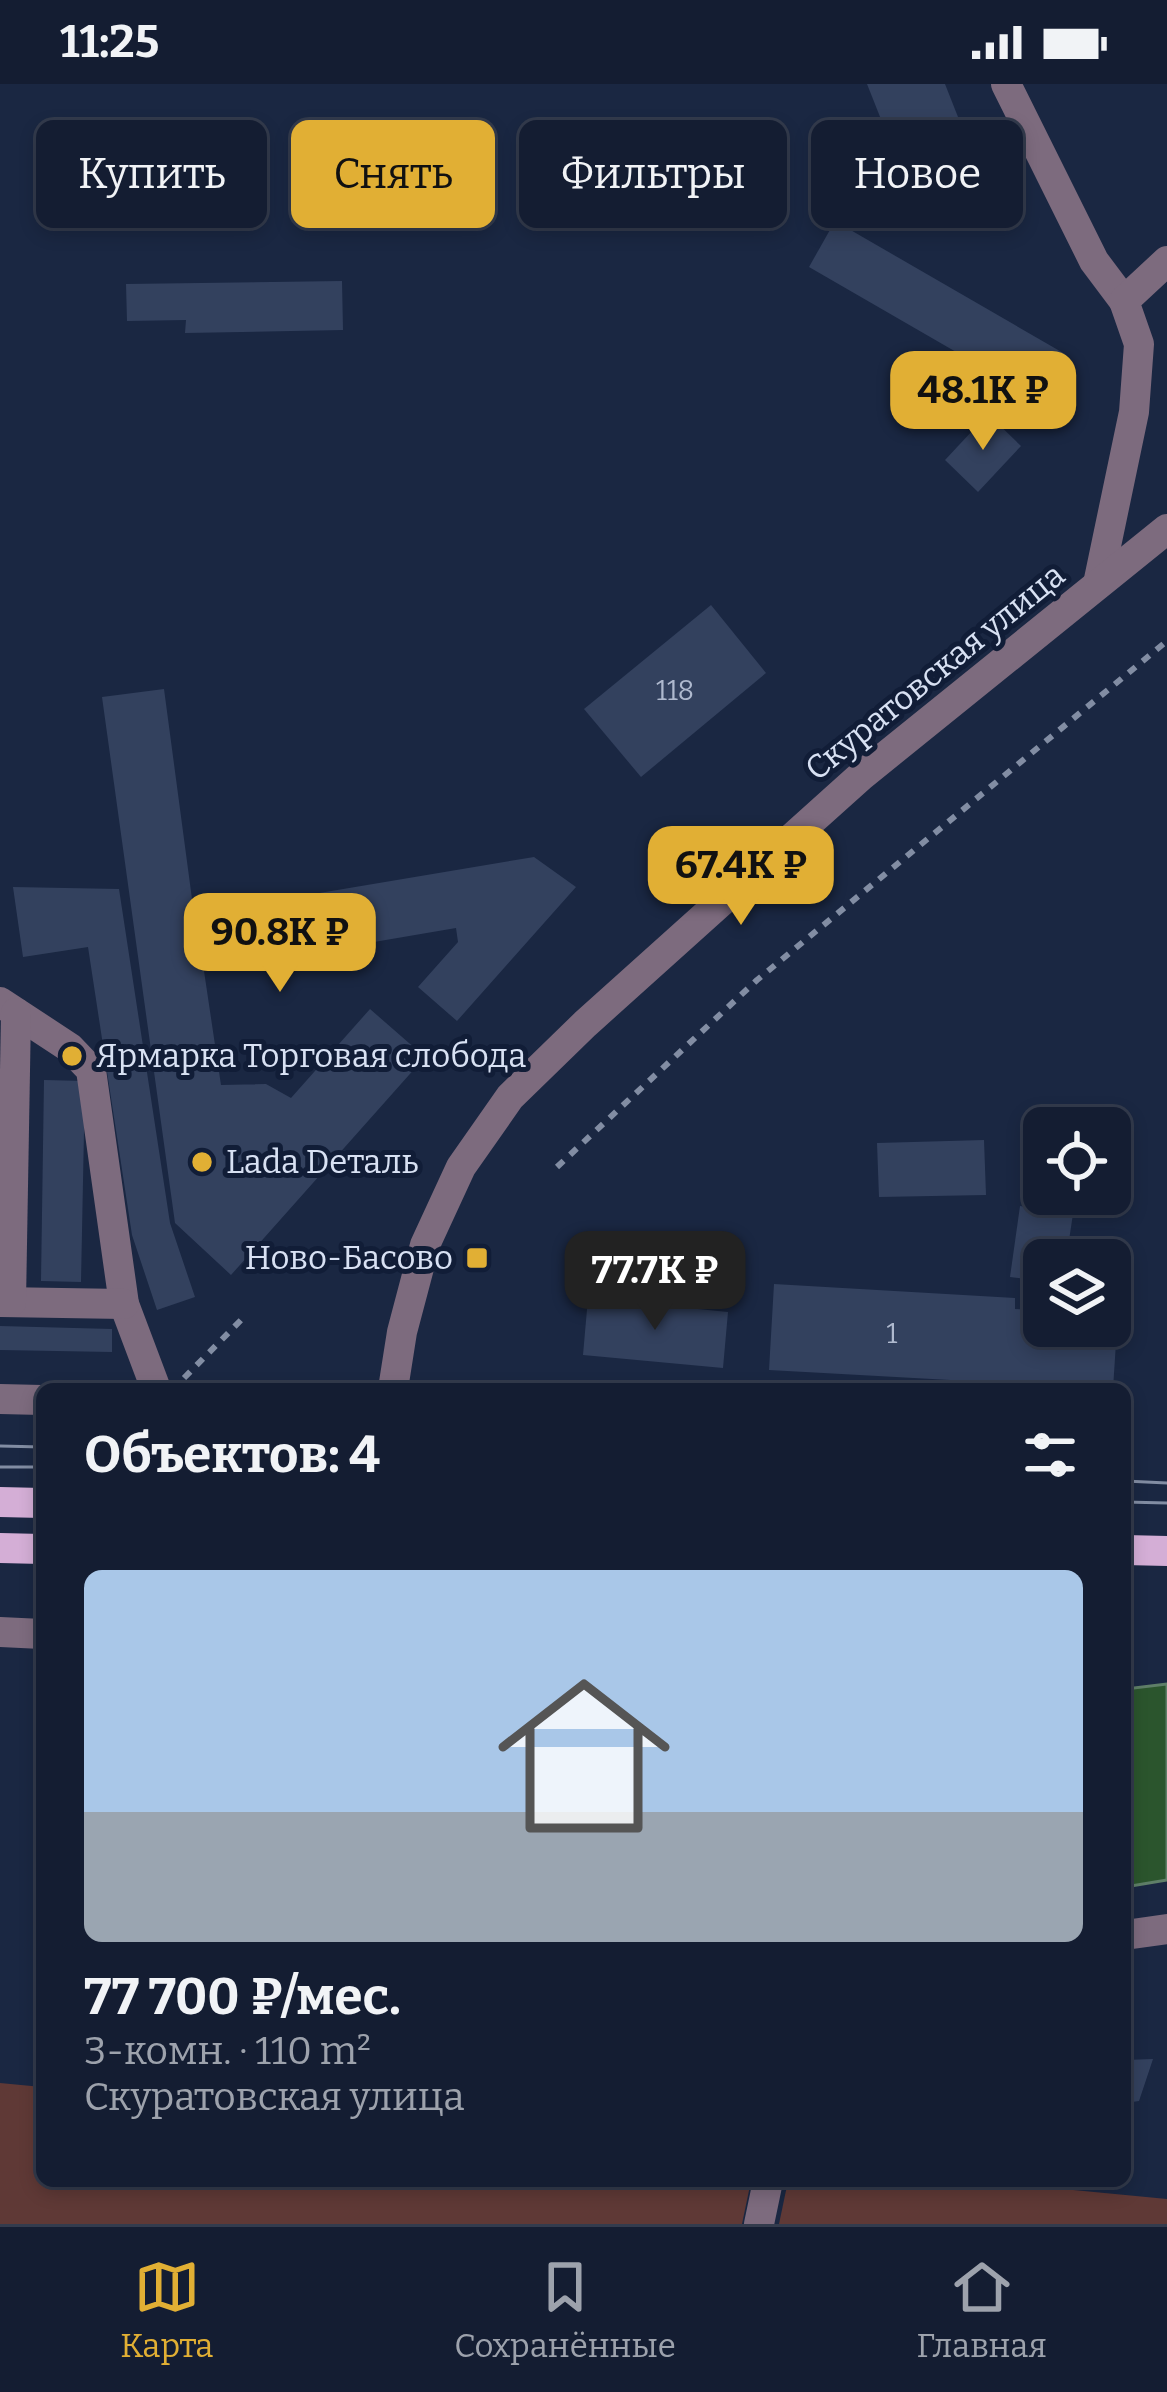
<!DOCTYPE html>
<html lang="ru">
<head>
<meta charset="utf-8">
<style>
  :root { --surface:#141d32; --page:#1d263a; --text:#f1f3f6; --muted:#9da2ac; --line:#333b4d; --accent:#e1af34 }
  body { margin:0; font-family:Bitter,serif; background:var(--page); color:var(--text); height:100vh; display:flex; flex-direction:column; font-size:45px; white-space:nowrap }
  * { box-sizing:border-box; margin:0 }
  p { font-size:39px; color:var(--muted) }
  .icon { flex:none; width:66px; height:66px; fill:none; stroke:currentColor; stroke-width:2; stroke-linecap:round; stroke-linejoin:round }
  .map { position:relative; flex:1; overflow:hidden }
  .drawer { position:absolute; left:36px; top:1299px; width:1095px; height:804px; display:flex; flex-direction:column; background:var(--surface); border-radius:18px; box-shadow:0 6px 18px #0003,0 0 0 3px var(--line) }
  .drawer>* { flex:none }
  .guide { position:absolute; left:36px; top:36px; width:1095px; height:108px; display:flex; gap:24px }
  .buttons { position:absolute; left:1023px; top:1023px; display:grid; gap:24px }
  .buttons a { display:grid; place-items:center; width:108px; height:108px; border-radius:18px; background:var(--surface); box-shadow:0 6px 18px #0003,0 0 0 3px var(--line); font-size:60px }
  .price { position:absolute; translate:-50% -102px; padding:0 27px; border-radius:24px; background:var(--accent); color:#111; font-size:39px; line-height:78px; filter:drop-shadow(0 3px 6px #0008) }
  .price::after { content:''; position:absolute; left:50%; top:72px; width:36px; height:27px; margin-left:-18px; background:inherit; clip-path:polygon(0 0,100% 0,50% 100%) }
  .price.on { background:#222; color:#fff }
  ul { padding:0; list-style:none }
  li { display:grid; align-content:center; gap:24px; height:636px; padding:0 48px }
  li+li { border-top:3px solid var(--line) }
  li span { display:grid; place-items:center; height:372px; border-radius:18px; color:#555 }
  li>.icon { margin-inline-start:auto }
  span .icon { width:216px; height:216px; fill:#fffc; stroke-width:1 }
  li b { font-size:51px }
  h2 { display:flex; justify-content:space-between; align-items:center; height:144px; padding:0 48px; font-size:51px }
  .pill { padding:0 42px; border-radius:18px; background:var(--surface); box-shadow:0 6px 18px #0003,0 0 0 3px var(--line); font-size:42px; line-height:108px }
  .pill.on { background:var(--accent); color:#111 }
  .status { display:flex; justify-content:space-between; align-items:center; height:84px; padding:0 60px; background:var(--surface); direction:ltr }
  .status svg { height:33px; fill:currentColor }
  .dock { display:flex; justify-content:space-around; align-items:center; height:168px; border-top:3px solid var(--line); background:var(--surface); font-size:33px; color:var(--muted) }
  .dock a { display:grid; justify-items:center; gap:6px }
  .dock .on { color:var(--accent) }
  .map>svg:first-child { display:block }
</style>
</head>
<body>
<div class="status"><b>11:25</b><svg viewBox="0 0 49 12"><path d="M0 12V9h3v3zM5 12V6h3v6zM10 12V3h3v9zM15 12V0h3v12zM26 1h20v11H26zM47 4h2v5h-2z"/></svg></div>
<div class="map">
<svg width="1167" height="2140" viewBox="0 0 1167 2140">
  <rect width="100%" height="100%" fill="#1a2742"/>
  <!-- green -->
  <g fill="#5f3936">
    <polygon points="0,1999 42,2003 42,2097 751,2097 742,2140 0,2140"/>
    <polygon points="788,2097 981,2097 1167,2115 1167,2140 779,2140"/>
  </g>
  <!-- water -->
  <polygon fill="#2b552d" stroke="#5f7f68" stroke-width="3" points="1167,1600 1167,1796 1125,1803 1125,1605"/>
  <!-- building -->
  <g fill="#33415e">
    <polygon points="867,0 945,0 986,104 919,131"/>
    <polygon points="835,137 1065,270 1039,316 809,183"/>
    <polygon points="342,197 343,246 185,249 186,236 127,237 126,200"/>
    <polygon points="988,330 1021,362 978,408 945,376"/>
    <polygon points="711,521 766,589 641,693 584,625"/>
    <polygon points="164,605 194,830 534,773 576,803 457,937 418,903 458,858 456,844 204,887 221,1001 266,1000 291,1014 370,925 425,973 231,1191 175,1139 102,613"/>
    <polygon points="13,803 119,805 170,1139 195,1213 157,1226 132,1151 88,863 23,873"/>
    <polygon points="44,996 85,997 81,1198 41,1197"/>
    <polygon points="984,1056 986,1111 879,1113 877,1059"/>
    <polygon points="1020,1122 1073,1130 1066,1176 1044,1176 1044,1197 1010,1193"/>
    <polygon points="774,1200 1015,1214 1015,1225 1044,1227 1044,1242 1117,1243 1113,1305 769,1286"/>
    <polygon points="588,1214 728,1228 723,1284 583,1271"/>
    <polygon points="0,1242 112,1245 112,1268 0,1266"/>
    <polygon points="35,1698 42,1698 42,1735 33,1735"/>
    <polygon points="1153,1975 1139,2017 1125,2019 1125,1976"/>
  </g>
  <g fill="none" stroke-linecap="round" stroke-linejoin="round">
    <!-- path -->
    <g stroke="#828da3" stroke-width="6" stroke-dasharray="9 9" stroke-linecap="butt">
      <polyline points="557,1083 757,896 1167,557"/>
      <polyline points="184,1294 244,1233"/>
    </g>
    <!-- minor -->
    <g stroke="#7d6b7e" stroke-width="30">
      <polyline points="1006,0 1094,177 1124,217"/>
      <polyline points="1098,500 1134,328 1139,260 1124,217 1167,177"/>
      <polyline points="0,918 70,964 91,986 124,1220 156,1305"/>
      <polyline points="0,1218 124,1220"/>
      <polyline points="11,1218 16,929"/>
      <polyline points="393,1305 402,1248 425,1161 461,1083 510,1013 585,940 861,692 1167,445"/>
      <polyline points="0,1315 42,1316"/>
      <polyline points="0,1548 42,1550"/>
      <polyline points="1125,1851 1167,1845"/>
      <polyline points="759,2140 768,2097"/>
    </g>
    <!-- major -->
    <g stroke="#d4aed6" stroke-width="30">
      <polyline points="0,1418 42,1419"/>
      <polyline points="0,1464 42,1465"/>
      <polyline points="1125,1466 1167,1467"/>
    </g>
    <!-- tram -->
    <g stroke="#828da3" stroke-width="3">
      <polyline points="0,1362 42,1363"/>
      <polyline points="0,1383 42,1383"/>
      <polyline points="1125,1397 1167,1399"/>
      <polyline points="1125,1418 1167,1419"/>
    </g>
  </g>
  <!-- markers -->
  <g fill="#e1af34" stroke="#111d37" stroke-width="4.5">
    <circle cx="72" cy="972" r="12"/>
    <circle cx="202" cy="1078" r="12"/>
    <rect x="465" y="1162" width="24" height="24" rx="6"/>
  </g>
  <g text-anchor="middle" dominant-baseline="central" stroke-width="10" stroke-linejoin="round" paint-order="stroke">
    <!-- number labels -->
    <g font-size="27" fill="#afb9ce">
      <text x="675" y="607">118</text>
      <text x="892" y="1250">1</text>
    </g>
    <!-- street labels -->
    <g font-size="33" fill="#d8e1f3" stroke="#111d37">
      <text transform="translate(935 588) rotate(-39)">Скуратовская улица</text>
    </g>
    <!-- poi labels -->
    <g font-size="33" fill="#d8e1f3" stroke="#111d37" text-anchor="start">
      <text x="96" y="972">Ярмарка Торговая слобода</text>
      <text x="226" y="1078">Lada Dеталь</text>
      <text x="453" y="1174" text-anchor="end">Ново-Басово</text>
    </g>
  </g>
</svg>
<div class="buttons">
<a><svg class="icon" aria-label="locate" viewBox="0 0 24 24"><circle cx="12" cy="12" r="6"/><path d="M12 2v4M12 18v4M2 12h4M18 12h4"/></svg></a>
<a><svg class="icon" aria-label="layers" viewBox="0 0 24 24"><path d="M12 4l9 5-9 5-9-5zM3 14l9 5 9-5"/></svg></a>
</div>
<b class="price" style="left:983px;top:369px">48.1K ₽</b>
<b class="price" style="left:741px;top:844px">67.4K ₽</b>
<b class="price" style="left:280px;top:911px">90.8K ₽</b>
<b class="price on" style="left:655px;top:1249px">77.7K ₽</b>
<div class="guide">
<a class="pill">Купить</a>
<a class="pill on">Снять</a>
<a class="pill">Фильтры</a>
<a class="pill">Новое</a>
</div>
<section class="drawer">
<h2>Объектов: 4<svg class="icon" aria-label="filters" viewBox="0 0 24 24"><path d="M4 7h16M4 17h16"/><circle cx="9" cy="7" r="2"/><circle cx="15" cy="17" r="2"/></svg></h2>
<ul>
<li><span style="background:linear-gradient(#a9c7e8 65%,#9aa5b1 0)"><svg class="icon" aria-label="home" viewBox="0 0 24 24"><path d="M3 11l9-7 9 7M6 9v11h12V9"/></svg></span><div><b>77 700 ₽/мес.</b><p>3-комн. · 110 m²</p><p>Скуратовская улица</p></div></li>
</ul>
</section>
</div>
<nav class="dock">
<a class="on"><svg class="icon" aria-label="map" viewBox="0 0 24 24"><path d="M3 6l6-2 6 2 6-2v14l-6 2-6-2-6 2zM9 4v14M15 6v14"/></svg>Карта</a>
<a><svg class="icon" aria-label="saved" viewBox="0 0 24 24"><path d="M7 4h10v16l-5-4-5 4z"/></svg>Сохранённые</a>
<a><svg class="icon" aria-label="home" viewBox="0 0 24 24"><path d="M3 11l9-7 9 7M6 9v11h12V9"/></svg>Главная</a>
</nav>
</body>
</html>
